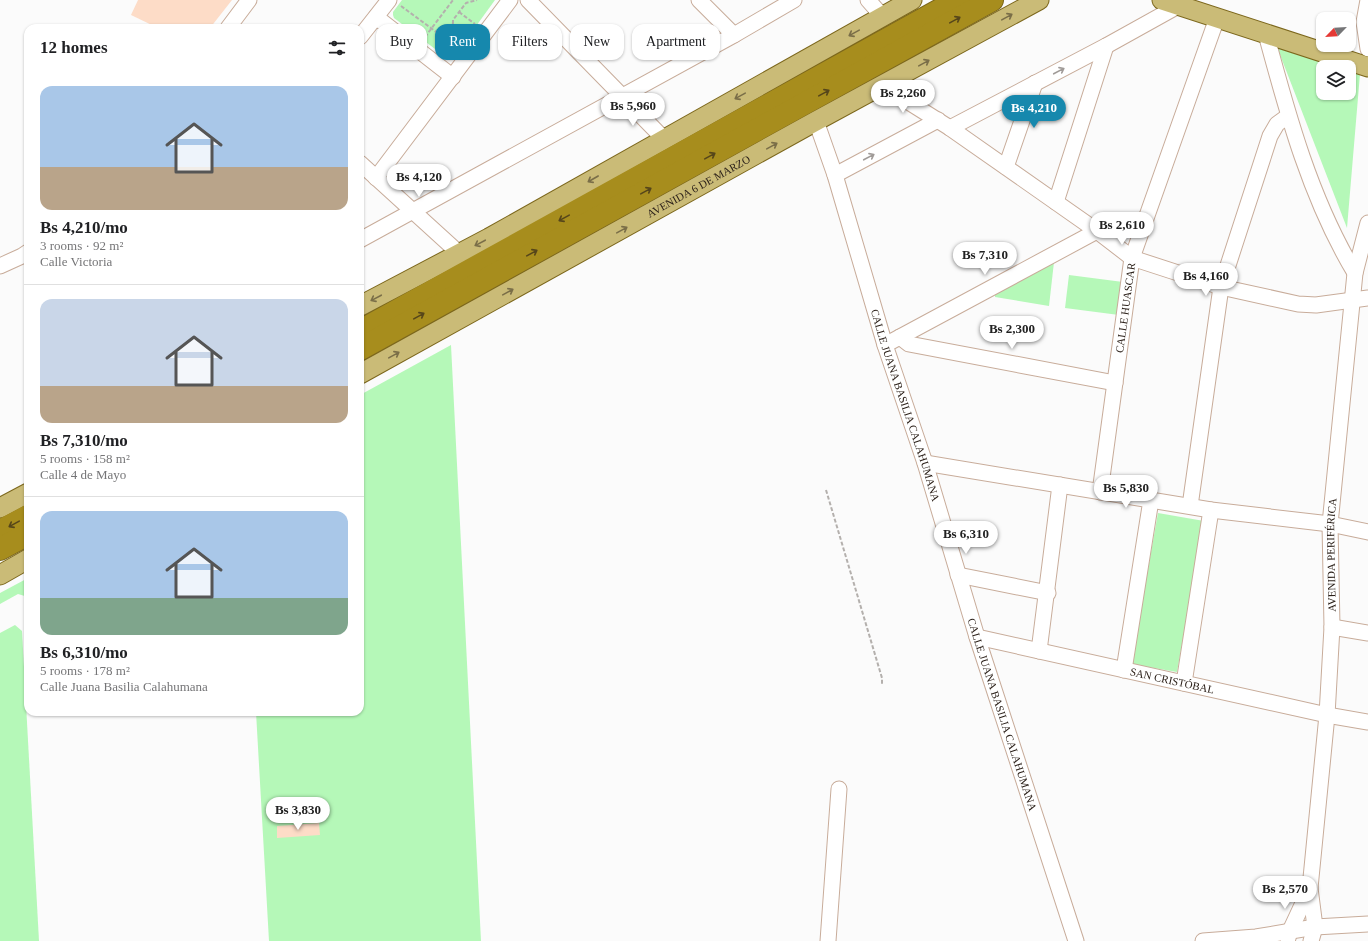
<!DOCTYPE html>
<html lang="en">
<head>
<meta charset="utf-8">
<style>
  :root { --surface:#fff; --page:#f2f2f2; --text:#202124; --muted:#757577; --line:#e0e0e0; --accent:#1688ad }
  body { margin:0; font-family:Georgia,serif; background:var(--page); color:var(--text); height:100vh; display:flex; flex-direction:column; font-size:15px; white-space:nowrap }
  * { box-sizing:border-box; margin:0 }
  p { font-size:13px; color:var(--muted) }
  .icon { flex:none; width:22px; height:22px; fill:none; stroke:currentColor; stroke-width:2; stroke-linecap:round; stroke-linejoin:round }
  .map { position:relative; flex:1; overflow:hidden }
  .details { position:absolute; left:24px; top:24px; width:340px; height:692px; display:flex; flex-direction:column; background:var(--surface); border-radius:12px; box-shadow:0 1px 3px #0004 }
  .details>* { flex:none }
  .guide { position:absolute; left:376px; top:24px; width:380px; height:36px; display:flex; gap:8px }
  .needle { width:26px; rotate:245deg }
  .fabs { position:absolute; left:1316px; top:12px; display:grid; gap:8px }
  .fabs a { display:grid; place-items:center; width:40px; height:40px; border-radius:8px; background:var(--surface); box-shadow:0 1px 3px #0004; font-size:20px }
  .price { position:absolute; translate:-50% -34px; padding:0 9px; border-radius:14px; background:#fff; color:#222; font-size:13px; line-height:26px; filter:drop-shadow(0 1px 2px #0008) }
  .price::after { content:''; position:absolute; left:50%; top:24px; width:12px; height:9px; margin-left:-6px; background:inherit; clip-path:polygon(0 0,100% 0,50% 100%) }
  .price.on { background:var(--accent); color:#fff }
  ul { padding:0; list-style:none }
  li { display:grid; align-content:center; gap:8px; height:212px; padding:0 16px }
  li+li { border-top:1px solid var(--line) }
  li span { display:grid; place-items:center; height:124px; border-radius:12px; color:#555 }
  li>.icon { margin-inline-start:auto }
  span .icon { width:72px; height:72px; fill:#fffc; stroke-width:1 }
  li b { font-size:17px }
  h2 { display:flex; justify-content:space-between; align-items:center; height:48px; padding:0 16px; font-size:17px }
  .tag { padding:0 14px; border-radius:12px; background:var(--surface); box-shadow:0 1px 3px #0004; font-size:14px; line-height:36px }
  .tag.on { background:var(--accent); color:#fff }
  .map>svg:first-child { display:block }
</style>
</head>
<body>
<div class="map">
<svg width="1368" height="941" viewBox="0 0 1368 941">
  <rect width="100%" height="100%" fill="#fbfbfb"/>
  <!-- green -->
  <g fill="#b5f8b8">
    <polygon points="402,0 495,0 455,55 451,58 447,58 394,18 393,15 393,12"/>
    <polygon points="1277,47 1338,67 1323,67 1323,93 1349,93 1349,70 1360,74 1347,228"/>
    <polygon points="1054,262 1049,306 995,297 995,286"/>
    <polygon points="1069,275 1123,282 1119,315 1065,308"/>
    <polygon points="451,345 481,941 269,941 256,712 360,712 360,395"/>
    <polygon points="1158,513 1204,521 1177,672 1131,664"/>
    <polygon points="28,578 28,597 18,594 0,604 0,593"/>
    <polygon points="15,625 22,631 39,941 0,941 0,633"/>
  </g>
  <!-- building -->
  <g fill="#fddcc7">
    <polygon points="138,0 232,0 210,28 158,28 131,15"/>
    <polygon points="319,823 320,835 277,838 277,826"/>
  </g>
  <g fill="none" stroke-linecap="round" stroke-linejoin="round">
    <!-- minor casing -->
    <g stroke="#c8ac9a" stroke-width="17">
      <g id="minor">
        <polyline points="528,0 664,139"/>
        <polyline points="699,0 734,35"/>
        <polyline points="868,0 883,17"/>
        <polyline points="1368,0 1364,22 1368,49"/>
        <polyline points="376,17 453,77"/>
        <polyline points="228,28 249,0"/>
        <path d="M1266,34C1288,116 1311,200 1355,273"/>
        <polyline points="360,37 389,0"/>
        <polyline points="883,86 950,128 1097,231 1132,258 1221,287 1298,304 1316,305 1368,298"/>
        <path id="s1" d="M816,121L835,175L885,345L925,463L977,637L1076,941"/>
        <polyline points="950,128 1106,46 1178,6"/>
        <polyline points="360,163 460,254"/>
        <polyline points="1006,167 1035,83"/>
        <polyline points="835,175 938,120"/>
        <polyline points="376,178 510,0"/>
        <polyline points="1056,202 1106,46"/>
        <polyline points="360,240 734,35 794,0"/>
        <polyline points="0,266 22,256 28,252"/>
        <polyline points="900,337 909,344 1115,383"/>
        <polyline points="885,345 1097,231"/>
        <polyline points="925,463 1211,510 1330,524 1368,532"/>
        <path id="s2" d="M1100,492L1132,258L1217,18"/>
        <polyline points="1190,506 1221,287 1270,136 1277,124 1288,116"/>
        <polyline points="958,575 1048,593"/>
        <polyline points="1332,627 1368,633"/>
        <path id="s3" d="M977,637L1327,715L1368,722"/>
        <polyline points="1039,651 1060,485"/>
        <polyline points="1124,670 1151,500"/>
        <polyline points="1184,683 1211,510"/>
        <polyline points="1288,938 1290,931 1310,888"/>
        <polyline points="828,941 839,789"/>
        <polyline points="1203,941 1256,937 1315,927 1368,924"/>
        <path id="s4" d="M1311,941L1315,927L1310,888L1327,715L1332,627L1330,524L1355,273L1368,223"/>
      </g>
    </g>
    <!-- major casing -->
    <g stroke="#7c671c" stroke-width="21">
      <g id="major">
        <polyline points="1162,0 1368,67"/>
        <polyline points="360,306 489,238 912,0"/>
        <path id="s5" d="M360,374L816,121L1039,0"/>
        <polyline points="0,508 28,493"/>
        <polyline points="0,575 28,559"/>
      </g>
    </g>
    <!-- highway casing -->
    <g stroke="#7c671c" stroke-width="24">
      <g id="highway">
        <polyline points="360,331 958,0"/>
        <polyline points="360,349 992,0"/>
        <polyline points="0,531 28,516"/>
        <polyline points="0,549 28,534"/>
      </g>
    </g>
    <!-- path -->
    <g stroke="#b4b0ad" stroke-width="2" stroke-dasharray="4 2" stroke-linecap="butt">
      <polyline points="401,6 439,34 439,39 443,40 446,38 446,35 444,33 439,34"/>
      <polyline points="459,12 475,24"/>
      <polyline points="425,37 453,0"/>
      <polyline points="445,39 452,43"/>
      <polyline points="452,54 453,20 466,3 477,0"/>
      <polyline points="826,490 882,678 882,684"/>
    </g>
    <!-- minor -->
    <use href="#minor" stroke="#fff" stroke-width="15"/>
    <!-- major -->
    <use href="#major" stroke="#cabb77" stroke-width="19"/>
    <!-- highway -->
    <use href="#highway" stroke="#a78d1d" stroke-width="22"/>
  </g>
  <!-- one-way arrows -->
  <defs><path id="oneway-shaft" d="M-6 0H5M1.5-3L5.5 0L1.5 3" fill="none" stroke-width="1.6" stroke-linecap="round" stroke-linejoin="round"/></defs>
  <g stroke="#7a6e48">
    <use href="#oneway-shaft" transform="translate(1007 17) rotate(-29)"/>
    <use href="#oneway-shaft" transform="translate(854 33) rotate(151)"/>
    <use href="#oneway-shaft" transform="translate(924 63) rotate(-29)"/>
    <use href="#oneway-shaft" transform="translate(740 96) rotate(151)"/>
    <use href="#oneway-shaft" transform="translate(772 146) rotate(-29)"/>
    <use href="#oneway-shaft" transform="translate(593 179) rotate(150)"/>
    <use href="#oneway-shaft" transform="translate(622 230) rotate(-29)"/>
    <use href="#oneway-shaft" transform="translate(480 243) rotate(152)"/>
    <use href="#oneway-shaft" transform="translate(508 292) rotate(-29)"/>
    <use href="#oneway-shaft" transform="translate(376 298) rotate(152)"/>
    <use href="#oneway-shaft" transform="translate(394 355) rotate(-29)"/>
  </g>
  <g stroke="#56461a">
    <use href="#oneway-shaft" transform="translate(955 20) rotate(-29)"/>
    <use href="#oneway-shaft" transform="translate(824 93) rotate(-29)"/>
    <use href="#oneway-shaft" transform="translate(710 156) rotate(-29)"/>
    <use href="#oneway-shaft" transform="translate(646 191) rotate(-29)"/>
    <use href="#oneway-shaft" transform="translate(564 218) rotate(151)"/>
    <use href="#oneway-shaft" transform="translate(532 253) rotate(-29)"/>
    <use href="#oneway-shaft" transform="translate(419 316) rotate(-29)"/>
    <use href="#oneway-shaft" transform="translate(14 524) rotate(151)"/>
  </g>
  <g stroke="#a09b98">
    <use href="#oneway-shaft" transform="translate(1059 71) rotate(-28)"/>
    <use href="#oneway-shaft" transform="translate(869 157) rotate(-28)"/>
  </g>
  <g text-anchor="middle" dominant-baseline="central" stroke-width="4" stroke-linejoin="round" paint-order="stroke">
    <!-- street labels -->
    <g font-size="11" fill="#2b2019" stroke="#fff">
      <text stroke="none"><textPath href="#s5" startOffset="387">AVENIDA 6 DE MARZO</textPath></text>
      <text stroke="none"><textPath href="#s2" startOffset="186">CALLE HUASCAR</textPath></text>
      <text stroke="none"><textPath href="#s1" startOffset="298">CALLE JUANA BASILIA CALAHUMANA</textPath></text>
      <text stroke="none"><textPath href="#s4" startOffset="388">AVENIDA PERIFÉRICA</textPath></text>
      <text stroke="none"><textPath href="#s3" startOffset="200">SAN CRISTÓBAL</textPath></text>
      <text stroke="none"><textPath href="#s1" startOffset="622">CALLE JUANA BASILIA CALAHUMANA</textPath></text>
    </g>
  </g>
</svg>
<div class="fabs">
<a><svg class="needle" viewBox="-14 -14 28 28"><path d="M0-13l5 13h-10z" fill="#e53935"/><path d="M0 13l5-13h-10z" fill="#757577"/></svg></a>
<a><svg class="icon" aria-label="layers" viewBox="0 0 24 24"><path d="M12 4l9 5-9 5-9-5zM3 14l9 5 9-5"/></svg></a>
</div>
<b class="price" style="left:903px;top:114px">Bs 2,260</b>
<b class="price" style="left:633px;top:127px">Bs 5,960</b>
<b class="price on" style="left:1034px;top:129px">Bs 4,210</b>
<b class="price" style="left:419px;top:198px">Bs 4,120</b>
<b class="price" style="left:1122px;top:246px">Bs 2,610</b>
<b class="price" style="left:985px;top:276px">Bs 7,310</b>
<b class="price" style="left:1206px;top:297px">Bs 4,160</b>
<b class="price" style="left:1012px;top:350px">Bs 2,300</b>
<b class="price" style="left:1126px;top:509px">Bs 5,830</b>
<b class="price" style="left:966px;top:555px">Bs 6,310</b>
<b class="price" style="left:298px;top:831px">Bs 3,830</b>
<b class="price" style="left:1285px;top:910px">Bs 2,570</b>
<div class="guide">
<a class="tag">Buy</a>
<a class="tag on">Rent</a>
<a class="tag">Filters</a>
<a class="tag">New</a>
<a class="tag">Apartment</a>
</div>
<section class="details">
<h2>12 homes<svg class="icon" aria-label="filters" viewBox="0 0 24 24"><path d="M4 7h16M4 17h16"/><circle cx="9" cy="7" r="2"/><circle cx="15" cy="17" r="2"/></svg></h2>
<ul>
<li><span style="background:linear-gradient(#a9c7e8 65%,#b9a48a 0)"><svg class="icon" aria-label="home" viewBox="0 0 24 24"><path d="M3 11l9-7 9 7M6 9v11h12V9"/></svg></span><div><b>Bs 4,210/mo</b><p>3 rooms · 92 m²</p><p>Calle Victoria</p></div></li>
<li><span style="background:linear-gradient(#c9d6e8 70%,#b9a48a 0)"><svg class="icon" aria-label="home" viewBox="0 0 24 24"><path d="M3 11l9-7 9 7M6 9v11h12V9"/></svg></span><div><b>Bs 7,310/mo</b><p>5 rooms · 158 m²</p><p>Calle 4 de Mayo</p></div></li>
<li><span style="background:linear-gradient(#a9c7e8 70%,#7fa58c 0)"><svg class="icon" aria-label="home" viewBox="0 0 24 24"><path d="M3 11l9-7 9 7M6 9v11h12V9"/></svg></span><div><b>Bs 6,310/mo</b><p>5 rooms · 178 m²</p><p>Calle Juana Basilia Calahumana</p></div></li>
</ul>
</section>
</div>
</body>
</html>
